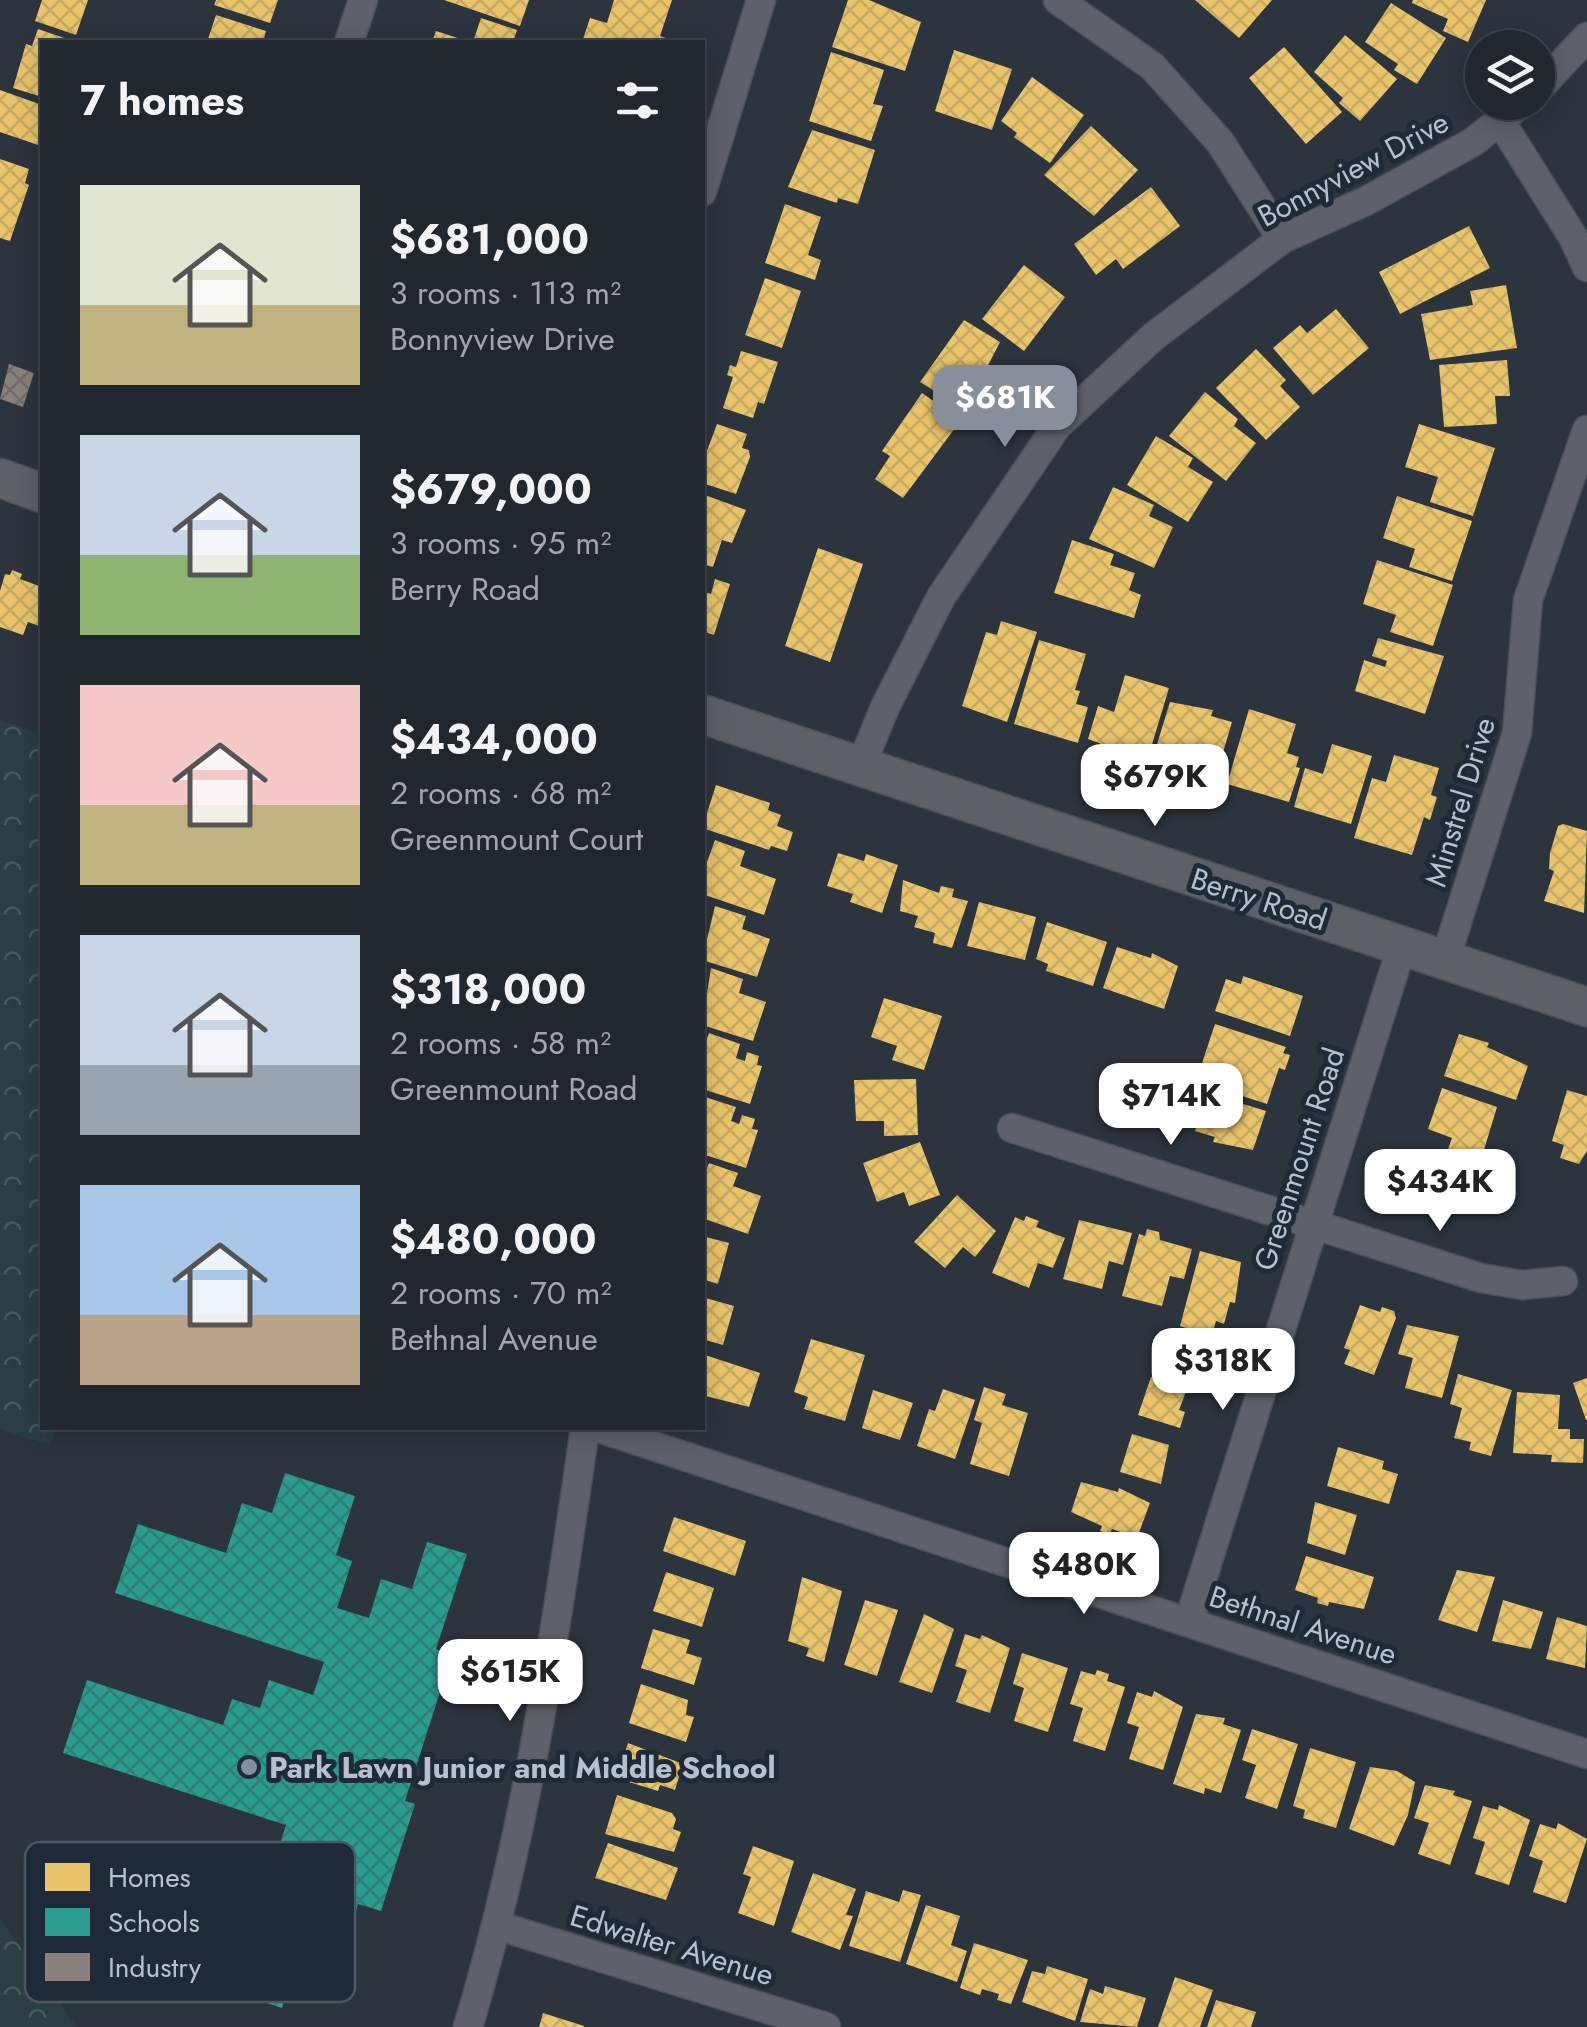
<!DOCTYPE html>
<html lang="en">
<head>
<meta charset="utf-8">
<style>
  :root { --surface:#21272e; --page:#292f36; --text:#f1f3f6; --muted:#a2a5aa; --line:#3e444a; --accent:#868f9a }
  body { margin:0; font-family:Jost,sans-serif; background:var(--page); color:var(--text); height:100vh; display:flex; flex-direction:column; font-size:38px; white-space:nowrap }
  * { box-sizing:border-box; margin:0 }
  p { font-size:32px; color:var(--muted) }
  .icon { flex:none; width:55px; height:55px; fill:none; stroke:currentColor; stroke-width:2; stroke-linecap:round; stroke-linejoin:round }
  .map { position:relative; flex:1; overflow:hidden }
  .sheet { position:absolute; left:40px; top:40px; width:665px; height:1390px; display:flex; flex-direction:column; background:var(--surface); border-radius:0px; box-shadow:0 5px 25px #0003,0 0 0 2px var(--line) }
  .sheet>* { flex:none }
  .tools { position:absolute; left:1465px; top:30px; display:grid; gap:20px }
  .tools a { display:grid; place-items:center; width:90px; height:90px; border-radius:50%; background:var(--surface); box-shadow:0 5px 25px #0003,0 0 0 2px var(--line); font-size:50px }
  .price { position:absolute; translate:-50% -85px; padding:0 22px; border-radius:20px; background:#fff; color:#222; font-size:32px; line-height:65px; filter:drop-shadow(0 2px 5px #0008) }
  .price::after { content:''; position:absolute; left:50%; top:60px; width:30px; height:22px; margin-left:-15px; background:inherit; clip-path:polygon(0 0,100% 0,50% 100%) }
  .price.current { background:var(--accent); color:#fff }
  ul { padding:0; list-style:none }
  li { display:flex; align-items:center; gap:30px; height:250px; padding:0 40px }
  li span { display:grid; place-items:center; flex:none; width:280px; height:200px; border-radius:0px; color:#555 }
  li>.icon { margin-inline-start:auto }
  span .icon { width:120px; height:120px; fill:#fffc; stroke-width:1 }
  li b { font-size:42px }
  h2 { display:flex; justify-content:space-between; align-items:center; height:120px; padding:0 40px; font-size:42px }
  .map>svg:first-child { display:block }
</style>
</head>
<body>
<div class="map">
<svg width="1587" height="2027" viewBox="0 0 1587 2027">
  <defs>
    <pattern id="forest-crowns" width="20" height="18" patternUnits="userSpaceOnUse" patternTransform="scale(2.5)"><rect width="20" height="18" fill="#293f43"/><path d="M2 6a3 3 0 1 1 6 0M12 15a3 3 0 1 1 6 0" fill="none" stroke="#46595d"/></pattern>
    <pattern id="homes-cross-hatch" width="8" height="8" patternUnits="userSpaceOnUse" patternTransform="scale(2.5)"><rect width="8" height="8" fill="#e9c46a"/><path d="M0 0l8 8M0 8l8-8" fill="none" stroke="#c5a861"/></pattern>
    <pattern id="schools-cross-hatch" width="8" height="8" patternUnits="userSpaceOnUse" patternTransform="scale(2.5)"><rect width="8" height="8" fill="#2a9d8f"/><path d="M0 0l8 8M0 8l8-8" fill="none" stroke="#2e7f76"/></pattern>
    <pattern id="industry-cross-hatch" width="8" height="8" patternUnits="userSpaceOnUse" patternTransform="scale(2.5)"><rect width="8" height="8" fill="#8a817c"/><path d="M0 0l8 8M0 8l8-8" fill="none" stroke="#716c69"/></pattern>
  </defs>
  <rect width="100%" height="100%" fill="#2c343d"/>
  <!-- forest -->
  <g fill="url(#forest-crowns)">
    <polygon points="0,720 42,734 42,1428 56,1428 50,1445 0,1429"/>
    <polygon points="0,1918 77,2027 0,2027"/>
  </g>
  <!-- homes -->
  <g fill="url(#homes-cross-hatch)">
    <polygon points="42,0 88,0 76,35 35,21"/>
    <polygon points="216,0 278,0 270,23 214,5"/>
    <polygon points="444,0 529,0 520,26"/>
    <polygon points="614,0 672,0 660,36 677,42 582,42 590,18 607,23"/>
    <polygon points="848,0 869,0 921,22 905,71 832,47"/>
    <polygon points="1195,0 1272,0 1239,38"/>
    <polygon points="1413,0 1486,0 1468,42 1443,31 1448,19 1412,3"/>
    <polygon points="1391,3 1446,38 1417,84 1394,70 1398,64 1365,42"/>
    <polygon points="216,15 266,31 263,42 207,42"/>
    <polygon points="481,18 517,30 513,42 473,42"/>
    <polygon points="38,29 76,42 42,42 42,97 13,88 26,44 32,46"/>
    <polygon points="436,31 470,42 432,42"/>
    <polygon points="1345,35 1397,79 1360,121 1339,103 1343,98 1314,72"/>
    <polygon points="1284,47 1342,112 1306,144 1249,78"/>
    <polygon points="954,50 1012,69 992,130 935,111"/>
    <polygon points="831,52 884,70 873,104 883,106 871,141 809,121"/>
    <polygon points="1032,77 1084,115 1050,163 1014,137 1017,133 1001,121"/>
    <polygon points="0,90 42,105 38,145 0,132"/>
    <polygon points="1091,126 1138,170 1094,216 1044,175"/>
    <polygon points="812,130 875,150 858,204 838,198 837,203 788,187"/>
    <polygon points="0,159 29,169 25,183 29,185 10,241 0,238"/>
    <polygon points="1151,187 1180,226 1123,269 1116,259 1096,275 1074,244"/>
    <polygon points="785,204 821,217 808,255 821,260 815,280 765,263"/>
    <polygon points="1469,226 1490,268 1400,314 1379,272"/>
    <polygon points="1024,265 1065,297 1024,351 982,319"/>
    <polygon points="765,278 801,291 782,348 745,335"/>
    <polygon points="1506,285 1517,348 1430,360 1421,314 1473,305 1470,291"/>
    <polygon points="1336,309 1369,348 1313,395 1273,348 1300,325 1307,333"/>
    <polygon points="964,320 1000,342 965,410 920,382"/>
    <polygon points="1256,349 1286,380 1280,386 1300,407 1266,440 1216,388"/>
    <polygon points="741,351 778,362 764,404 758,402 753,418 723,408 733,377 727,375 730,365 736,367"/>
    <polygon points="1507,360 1510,396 1495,396 1497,424 1444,427 1439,365"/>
    <polygon points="1205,392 1238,419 1234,426 1256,443 1226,481 1169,436"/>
    <polygon points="922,393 961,420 903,498 875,479 890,456 882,451"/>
    <polygon points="717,424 747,434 742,448 749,450 750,457 736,494 702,483 702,464"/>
    <polygon points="1419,424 1495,448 1473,516 1430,502 1438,477 1405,467"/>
    <polygon points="1156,436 1193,458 1188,467 1213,482 1188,522 1127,485"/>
    <polygon points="1113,487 1154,505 1149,516 1173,527 1154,568 1089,539"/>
    <polygon points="702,494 746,510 732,543 722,540 713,567 702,564"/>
    <polygon points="1397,496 1472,521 1452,581 1409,567 1415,549 1383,538"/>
    <polygon points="1072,540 1114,554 1110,565 1135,573 1129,590 1141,595 1134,618 1054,593"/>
    <polygon points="818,548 863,564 830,662 785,646"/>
    <polygon points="1377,560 1453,585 1433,646 1390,632 1396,615 1363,604"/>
    <polygon points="12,570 22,574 20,579 42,587 42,627 28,622 23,635 0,627 0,591 5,574 10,575"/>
    <polygon points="715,579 730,584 714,635 702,631 702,591 711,594"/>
    <polygon points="1001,621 1037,632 1007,722 962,706 986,632 997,635"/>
    <polygon points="1378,638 1444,656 1425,714 1355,691 1364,660 1385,667 1387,661 1372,656"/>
    <polygon points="1039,640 1086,654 1075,690 1080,691 1076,704 1088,707 1078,743 1014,724"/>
    <polygon points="1125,675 1169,688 1147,761 1088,739 1098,706 1114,712"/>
    <polygon points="1170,702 1213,710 1211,716 1232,722 1216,776 1153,757"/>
    <polygon points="1249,709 1296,724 1287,753 1299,757 1296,767 1300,768 1289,802 1227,784"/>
    <polygon points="1332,744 1372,756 1351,824 1294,807 1305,768 1323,774"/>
    <polygon points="1394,755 1439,768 1431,795 1437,797 1430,820 1424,817 1412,855 1354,838 1372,778 1386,782"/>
    <polygon points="716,785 770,803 768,810 781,815 777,826 793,832 787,851 771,846 769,850 702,828"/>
    <polygon points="1563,824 1587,831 1584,913 1544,901 1554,871 1549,869 1550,853 1558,826"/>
    <polygon points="715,840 745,851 740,866 776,879 764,915 702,894 702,876"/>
    <polygon points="838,853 864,861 866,854 898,865 882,913 850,902 853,894 827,886"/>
    <polygon points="903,880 939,893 941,886 954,889 952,897 968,901 952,948 933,943 935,933 914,927 918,916 900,911"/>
    <polygon points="979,902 1036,917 1025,960 967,946"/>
    <polygon points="715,906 746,916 742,929 770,939 757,977 702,960"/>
    <polygon points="1047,922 1107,942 1093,986 1046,971 1048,964 1036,959"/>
    <polygon points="1117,947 1151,958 1152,953 1178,966 1164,1009 1103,988"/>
    <polygon points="711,968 743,979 739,993 766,1002 753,1041 702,1025"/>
    <polygon points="1243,976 1303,996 1290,1036 1215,1011 1226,979 1241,984"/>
    <polygon points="884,998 942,1016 924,1070 892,1060 897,1046 871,1037"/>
    <polygon points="1215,1024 1286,1047 1283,1053 1290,1055 1285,1070 1279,1068 1267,1104 1196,1081"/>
    <polygon points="709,1033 740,1044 736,1058 745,1061 747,1052 759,1056 757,1065 762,1066 750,1104 702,1089 707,1052 703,1050"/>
    <polygon points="1459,1034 1489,1043 1487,1047 1528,1066 1516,1100 1444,1076"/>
    <polygon points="916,1079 918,1135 884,1136 884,1121 856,1121 854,1080"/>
    <polygon points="1179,1084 1266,1111 1253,1150 1213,1142 1215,1137 1195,1131 1198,1122 1170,1113"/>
    <polygon points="1442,1088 1497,1107 1480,1163 1447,1152 1452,1138 1428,1129"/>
    <polygon points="1567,1090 1587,1096 1587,1151 1579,1164 1560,1158 1564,1145 1552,1141"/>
    <polygon points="705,1097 736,1107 731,1121 739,1124 742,1115 755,1119 752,1129 758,1130 746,1168 702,1154"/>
    <polygon points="920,1142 940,1195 909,1206 904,1192 877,1202 863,1163"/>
    <polygon points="1421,1154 1491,1177 1481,1210 1439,1201 1437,1206 1408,1196"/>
    <polygon points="709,1163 738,1173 733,1186 761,1196 748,1234 702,1218 702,1180"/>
    <polygon points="957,1195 996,1231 975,1257 963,1247 945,1268 914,1242"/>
    <polygon points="1026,1216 1039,1221 1036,1227 1065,1238 1053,1268 1038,1263 1029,1288 992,1273 1015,1217 1024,1221"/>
    <polygon points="1079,1220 1132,1233 1123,1265 1109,1261 1102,1289 1063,1279"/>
    <polygon points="1147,1229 1159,1232 1160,1240 1192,1249 1184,1279 1170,1276 1162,1306 1122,1296 1139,1234 1145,1236"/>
    <polygon points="702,1236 729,1243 718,1284 702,1279"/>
    <polygon points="1200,1251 1241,1262 1235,1303 1230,1302 1224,1324 1216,1321 1212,1336 1180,1326"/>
    <polygon points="702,1297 734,1306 723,1345 702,1339"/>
    <polygon points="1360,1305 1380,1312 1382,1307 1394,1311 1396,1318 1374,1375 1344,1364 1350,1350 1344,1348"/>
    <polygon points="1407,1325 1459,1336 1442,1398 1405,1388 1413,1358 1398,1354"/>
    <polygon points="811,1339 865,1355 845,1421 804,1409 808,1397 794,1392"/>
    <polygon points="702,1354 760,1373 749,1407 702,1395"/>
    <polygon points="1458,1374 1512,1390 1491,1456 1469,1450 1471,1442 1454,1438 1462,1408 1450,1404"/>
    <polygon points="1151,1377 1187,1389 1179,1410 1185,1412 1180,1428 1138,1415"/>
    <polygon points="1587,1378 1587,1420 1586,1420 1573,1383"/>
    <polygon points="984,1387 1006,1394 1002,1405 1028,1413 1009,1476 970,1464 982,1423 974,1420"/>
    <polygon points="943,1389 975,1400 955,1459 917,1446 929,1409 935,1411"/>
    <polygon points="873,1390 913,1403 900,1440 862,1428"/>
    <polygon points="1517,1392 1560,1395 1558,1429 1570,1429 1570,1439 1584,1439 1583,1463 1551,1462 1552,1455 1513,1453"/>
    <polygon points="1132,1434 1169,1445 1161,1484 1120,1472"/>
    <polygon points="1338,1447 1384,1461 1382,1469 1398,1474 1389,1504 1327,1486"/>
    <polygon points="1081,1482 1118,1492 1119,1488 1150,1503 1137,1538 1112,1529 1110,1534 1100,1531 1102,1526 1071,1512"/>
    <polygon points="1315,1502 1357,1515 1345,1555 1307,1543"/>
    <polygon points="674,1517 746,1541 735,1576 663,1551"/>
    <polygon points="1306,1556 1374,1577 1364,1609 1329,1602 1328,1606 1317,1603 1318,1598 1295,1590"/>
    <polygon points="1457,1570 1495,1577 1477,1632 1438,1620"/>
    <polygon points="666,1572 714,1588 702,1627 653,1611"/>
    <polygon points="802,1577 842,1591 824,1662 806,1656 809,1648 788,1641"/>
    <polygon points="865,1600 898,1610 877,1676 844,1665"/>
    <polygon points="1503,1600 1543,1612 1531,1649 1492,1641"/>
    <polygon points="924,1614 954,1629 932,1693 899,1682"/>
    <polygon points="1557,1617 1587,1626 1585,1668 1546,1659"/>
    <polygon points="653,1629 690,1640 686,1653 702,1658 694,1685 641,1668"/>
    <polygon points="965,1634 980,1639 982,1635 1010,1648 990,1713 956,1702 967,1670 955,1666"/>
    <polygon points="1022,1653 1068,1668 1048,1732 1014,1721 1024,1688 1013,1684"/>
    <polygon points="1097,1670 1109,1674 1107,1681 1125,1687 1105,1751 1073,1741 1083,1708 1070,1704 1081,1671 1095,1675"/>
    <polygon points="641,1684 688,1700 686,1715 694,1717 686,1742 629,1723"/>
    <polygon points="1154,1691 1183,1707 1163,1770 1129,1759 1139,1727 1127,1723 1137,1692 1152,1697"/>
    <polygon points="1196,1714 1225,1718 1223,1724 1241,1730 1221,1793 1205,1788 1204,1794 1173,1784"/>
    <polygon points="1252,1729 1298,1744 1277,1809 1245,1798 1256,1765 1242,1760"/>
    <polygon points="628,1743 683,1764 675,1790 660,1785 658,1791 616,1778"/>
    <polygon points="1310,1748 1356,1762 1336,1828 1303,1818 1305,1810 1293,1806"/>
    <polygon points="1370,1767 1397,1771 1415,1782 1408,1815 1394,1846 1349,1829"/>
    <polygon points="1425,1785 1455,1791 1453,1795 1472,1801 1450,1865 1418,1854 1429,1823 1414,1818"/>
    <polygon points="617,1795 672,1813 676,1819 673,1829 681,1832 674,1852 605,1834"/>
    <polygon points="1499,1805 1530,1820 1509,1885 1475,1874 1485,1842 1473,1838 1483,1806 1498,1810"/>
    <polygon points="1558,1823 1587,1839 1566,1903 1533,1892 1543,1861 1529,1856 1540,1824 1556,1829"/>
    <polygon points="608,1843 678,1868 666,1900 595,1878"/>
    <polygon points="753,1846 794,1861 774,1926 738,1913 751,1877 743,1874"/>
    <polygon points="813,1873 856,1889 846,1915 853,1916 840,1950 791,1932"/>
    <polygon points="903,1890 921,1895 900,1962 849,1946 866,1891 899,1902"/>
    <polygon points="926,1905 960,1916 951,1945 967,1951 957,1982 906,1964"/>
    <polygon points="974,1943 1028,1960 1011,2004 997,2000 999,1994 982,1989 980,1995 960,1988"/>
    <polygon points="1047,1966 1088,1979 1075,2021 1022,2002 1032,1971 1045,1974"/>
    <polygon points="1175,1977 1213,1990 1200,2027 1158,2027"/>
    <polygon points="1105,1986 1146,1998 1137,2027 1080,2022 1090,1989 1103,1994"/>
    <polygon points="1216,2000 1256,2012 1251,2027 1207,2027"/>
    <polygon points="543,2013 584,2026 584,2027 539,2027"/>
  </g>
  <!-- schools -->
  <polygon fill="url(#schools-cross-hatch)" points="285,1473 355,1496 336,1555 352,1561 337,1608 369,1618 381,1579 412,1589 427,1542 467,1554 436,1649 452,1655 405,1801 415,1804 381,1911 358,1904 344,1946 306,1933 282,2008 34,1927 61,1844 259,1909 286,1825 63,1753 87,1680 223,1725 232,1699 260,1708 269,1680 313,1695 324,1662 115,1593 138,1524 226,1553 242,1503 272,1513"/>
  <!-- industry -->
  <polygon fill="url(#industry-cross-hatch)" points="9,364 34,373 23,407 0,399"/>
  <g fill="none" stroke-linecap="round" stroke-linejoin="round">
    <!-- street casing -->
    <g stroke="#4b5057" stroke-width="31">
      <g id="street">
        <polyline points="1058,0 1152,66 1220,142 1282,239"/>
        <polyline points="349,42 363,0"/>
        <polyline points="1538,89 1587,37"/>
        <polyline points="1501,122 1573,237 1587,267"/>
        <polyline points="702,192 761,0"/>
        <polyline points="861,766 885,707 941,597 1057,426 1153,337 1282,239 1366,201 1473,142 1523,102"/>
        <polyline points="1445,960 1517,733 1528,600 1587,430"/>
        <polyline points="1012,1128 1481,1278 1522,1285 1563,1281"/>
        <polyline points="599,1428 1587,1754"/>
        <polyline points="1189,1621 1402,946"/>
        <polyline points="499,1926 826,2027"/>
        <path d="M468,2027C527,1831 556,1630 585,1428"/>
      </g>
    </g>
    <!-- secondary casing -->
    <g stroke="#4b5057" stroke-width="41">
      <g id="secondary">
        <polyline points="0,478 42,493"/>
        <polyline points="702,714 1587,1007"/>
      </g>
    </g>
    <!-- street -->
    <use href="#street" stroke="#5d626a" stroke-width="28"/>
    <!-- secondary -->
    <use href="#secondary" stroke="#5c6168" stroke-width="38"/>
  </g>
  <!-- markers -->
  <circle fill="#868f9a" stroke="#1f2a38" stroke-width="4" cx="249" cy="1767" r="10"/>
  <g text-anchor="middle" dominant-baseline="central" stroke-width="10" stroke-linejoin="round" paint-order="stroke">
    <!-- street labels -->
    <g font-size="30" fill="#b7c0cc" stroke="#1f2a38">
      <text transform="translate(1353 169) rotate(-28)">Bonnyview Drive</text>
      <text transform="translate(1460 802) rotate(-73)">Minstrel Drive</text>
      <text transform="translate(1259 899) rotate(18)">Berry Road</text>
      <text transform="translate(1299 1159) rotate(-72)">Greenmount Road</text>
      <text transform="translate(1303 1625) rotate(18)">Bethnal Avenue</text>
      <text transform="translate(672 1945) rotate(17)">Edwalter Avenue</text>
    </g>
    <!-- poi labels -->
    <g font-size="30" font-weight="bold" fill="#b7c0cc" stroke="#1f2a38" text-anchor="start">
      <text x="269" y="1767">Park Lawn Junior and Middle School</text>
    </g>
  </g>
  <!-- legend -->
  <rect x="25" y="1842" width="330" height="160" rx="15" fill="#1f2a38" stroke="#4d5764" stroke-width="2.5"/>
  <rect x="45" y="1863" width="45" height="28" fill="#e9c46a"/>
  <rect x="45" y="1908" width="45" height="28" fill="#2a9d8f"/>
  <rect x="45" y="1953" width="45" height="28" fill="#8a817c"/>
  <g font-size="28" fill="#b7c0cc">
    <text x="108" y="1887">Homes</text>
    <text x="108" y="1932">Schools</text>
    <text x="108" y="1977">Industry</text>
  </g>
</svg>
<div class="tools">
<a><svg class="icon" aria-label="layers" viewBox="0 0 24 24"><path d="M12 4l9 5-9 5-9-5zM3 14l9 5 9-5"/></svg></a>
</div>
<b class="price current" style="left:1005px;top:450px">$681K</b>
<b class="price" style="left:1155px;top:829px">$679K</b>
<b class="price" style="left:1171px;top:1148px">$714K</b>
<b class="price" style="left:1440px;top:1234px">$434K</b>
<b class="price" style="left:1223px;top:1413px">$318K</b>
<b class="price" style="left:1084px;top:1617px">$480K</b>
<b class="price" style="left:510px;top:1724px">$615K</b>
<section class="sheet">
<h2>7 homes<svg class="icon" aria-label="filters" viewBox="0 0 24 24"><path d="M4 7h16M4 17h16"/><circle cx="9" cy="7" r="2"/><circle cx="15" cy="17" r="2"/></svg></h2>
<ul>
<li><span style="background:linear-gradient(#dfe7d0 60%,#c2b280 0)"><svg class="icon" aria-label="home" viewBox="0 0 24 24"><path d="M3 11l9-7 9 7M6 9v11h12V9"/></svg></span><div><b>$681,000</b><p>3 rooms · 113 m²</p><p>Bonnyview Drive</p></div></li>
<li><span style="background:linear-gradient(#c9d6e8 60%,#8fb573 0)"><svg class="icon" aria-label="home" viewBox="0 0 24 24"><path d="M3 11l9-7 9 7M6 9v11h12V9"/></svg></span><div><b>$679,000</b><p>3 rooms · 95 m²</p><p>Berry Road</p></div></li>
<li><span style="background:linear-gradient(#f6c9c9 60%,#c2b280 0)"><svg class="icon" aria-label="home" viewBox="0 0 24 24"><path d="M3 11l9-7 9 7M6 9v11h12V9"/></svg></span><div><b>$434,000</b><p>2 rooms · 68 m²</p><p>Greenmount Court</p></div></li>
<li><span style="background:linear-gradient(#c9d6e8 65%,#9aa5b1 0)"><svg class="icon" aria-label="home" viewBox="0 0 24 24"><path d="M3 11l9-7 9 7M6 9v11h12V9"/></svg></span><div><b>$318,000</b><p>2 rooms · 58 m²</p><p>Greenmount Road</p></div></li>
<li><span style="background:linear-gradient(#a9c7e8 65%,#b9a48a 0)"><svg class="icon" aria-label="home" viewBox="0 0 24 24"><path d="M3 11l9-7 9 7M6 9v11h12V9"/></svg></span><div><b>$480,000</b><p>2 rooms · 70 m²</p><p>Bethnal Avenue</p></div></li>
</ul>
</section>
</div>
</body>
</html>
